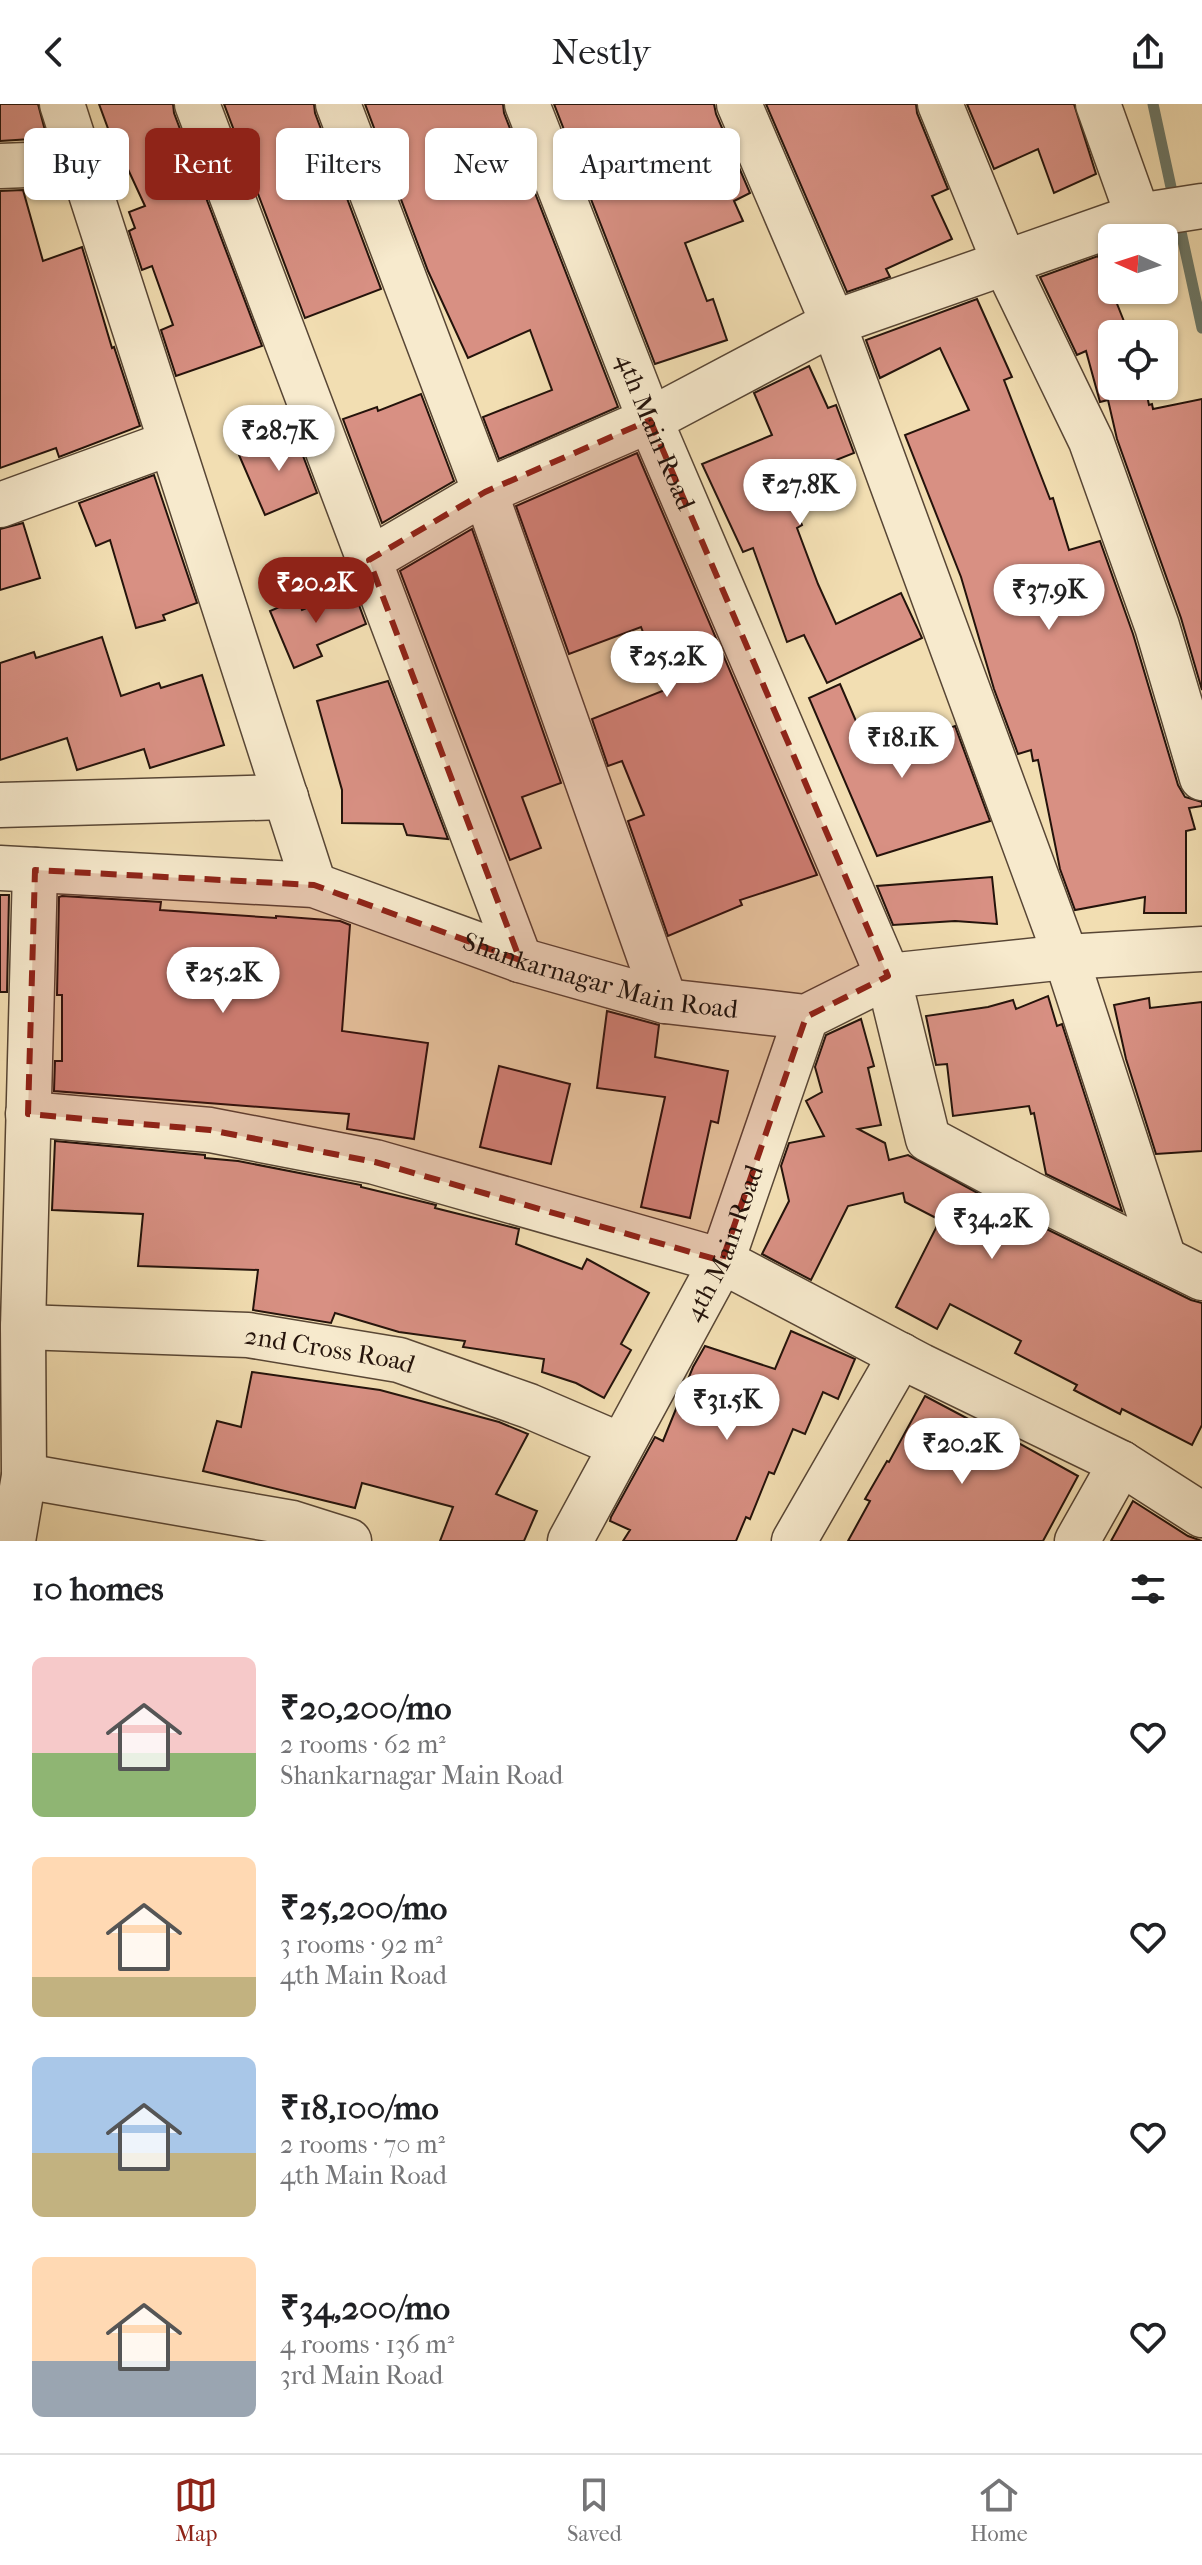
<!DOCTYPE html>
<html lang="en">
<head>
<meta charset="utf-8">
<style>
  :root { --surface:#fff; --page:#f6f6f6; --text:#202124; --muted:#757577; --line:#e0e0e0; --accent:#8f2418 }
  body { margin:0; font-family:"IM FELL French Canon",serif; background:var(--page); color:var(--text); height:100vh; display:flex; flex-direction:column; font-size:30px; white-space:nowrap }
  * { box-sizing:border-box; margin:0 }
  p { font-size:26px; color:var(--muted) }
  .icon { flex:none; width:44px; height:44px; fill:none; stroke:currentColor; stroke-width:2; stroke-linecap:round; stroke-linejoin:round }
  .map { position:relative; height:1437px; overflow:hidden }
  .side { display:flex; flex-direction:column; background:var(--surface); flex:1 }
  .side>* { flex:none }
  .top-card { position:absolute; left:24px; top:24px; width:800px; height:72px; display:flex; gap:16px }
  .needle { width:52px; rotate:273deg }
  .fabs { position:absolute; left:1098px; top:120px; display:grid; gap:16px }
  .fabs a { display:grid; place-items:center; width:80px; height:80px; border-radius:12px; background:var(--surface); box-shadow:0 2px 6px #0004; font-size:40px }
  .price { position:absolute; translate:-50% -68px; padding:0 18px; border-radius:28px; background:#fff; color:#222; font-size:26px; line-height:52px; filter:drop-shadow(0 2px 4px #0008) }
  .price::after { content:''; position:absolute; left:50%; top:48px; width:24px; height:18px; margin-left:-12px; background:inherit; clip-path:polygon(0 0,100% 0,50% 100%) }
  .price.selected { background:var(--accent); color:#fff }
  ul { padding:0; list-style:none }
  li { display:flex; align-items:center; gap:24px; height:200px; padding:0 32px }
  li span { display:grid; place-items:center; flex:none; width:224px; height:160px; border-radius:12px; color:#555 }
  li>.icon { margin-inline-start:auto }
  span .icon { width:96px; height:96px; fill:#fffc; stroke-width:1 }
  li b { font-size:34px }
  h2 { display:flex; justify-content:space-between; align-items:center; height:96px; padding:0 32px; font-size:34px }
  .pill { padding:0 28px; border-radius:12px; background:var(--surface); box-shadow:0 2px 6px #0004; font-size:28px; line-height:72px }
  .pill.selected { background:var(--accent); color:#fff }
  header { display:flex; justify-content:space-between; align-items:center; height:104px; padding:0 32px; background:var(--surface); font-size:36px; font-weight:600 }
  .menu { display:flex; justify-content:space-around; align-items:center; height:112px; border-top:2px solid var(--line); background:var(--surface); font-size:22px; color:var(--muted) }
  .menu a { display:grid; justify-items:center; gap:4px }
  .menu .selected { color:var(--accent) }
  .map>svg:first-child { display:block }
</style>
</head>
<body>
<header><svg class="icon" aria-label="back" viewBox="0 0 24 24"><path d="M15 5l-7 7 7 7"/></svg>Nestly<svg class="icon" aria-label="share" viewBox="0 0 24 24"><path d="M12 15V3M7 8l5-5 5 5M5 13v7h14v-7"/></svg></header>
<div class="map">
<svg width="1202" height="1437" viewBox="0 0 1202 1437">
  <rect width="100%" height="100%" fill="#f2deb2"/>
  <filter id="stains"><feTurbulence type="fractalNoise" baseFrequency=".0025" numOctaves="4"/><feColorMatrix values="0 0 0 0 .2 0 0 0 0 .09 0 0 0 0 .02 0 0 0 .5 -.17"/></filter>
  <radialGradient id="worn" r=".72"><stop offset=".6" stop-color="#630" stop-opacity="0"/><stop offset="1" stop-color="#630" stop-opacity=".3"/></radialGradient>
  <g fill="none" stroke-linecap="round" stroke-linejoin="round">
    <!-- stream -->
    <g stroke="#6c7969" stroke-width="11">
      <polyline points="1153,0 1174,97"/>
      <polyline points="1178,114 1202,224"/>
    </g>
  </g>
  <!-- building -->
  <g fill="#d89083" stroke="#24130b" stroke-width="2">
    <polygon points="0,0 38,0 47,34 0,37"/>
    <polygon points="99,0 173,0 174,9 262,242 176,272 161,226 173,221 152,162 142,166 129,127 135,124 129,108 145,102 120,48 117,49"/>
    <polygon points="224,0 314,0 315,9 381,185 305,214"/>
    <polygon points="365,0 503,0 504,9 618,303 499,355 483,313 552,286 530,226 468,254 428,167"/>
    <polygon points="554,0 714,0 716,10 750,89 734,97 743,117 685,139 707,197 713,195 727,236 655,260"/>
    <polygon points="766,0 916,0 917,9 948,85 932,92 952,135 886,165 890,173 847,188"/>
    <polygon points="967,0 1074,0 1096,70 1054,89 1038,45 994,65"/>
    <polygon points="23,86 43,157 82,143 112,244 114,243 140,322 59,353 56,344 0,364 0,87"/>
    <polygon points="1098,152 1129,230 1112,230 1112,282 1145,282 1149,301 1152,300 1153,305 1202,295 1202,586 1181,514 1117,335 1108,296 1100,298 1086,247 1077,251 1040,173"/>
    <polygon points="977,195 1012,273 1004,276 1050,395 1053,394 1069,446 1100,437 1133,530 1178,681 1185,693 1202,698 1202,702 1189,704 1195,725 1186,727 1186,809 1144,809 1145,793 1075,806 1060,765 1038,656 1033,657 1031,646 1018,650 994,585 961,473 905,331 969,306 940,244 880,274 866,236"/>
    <polygon points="809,262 828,304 836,301 854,349 783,377 802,421 797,424 818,480 836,520 901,489 922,534 827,579 804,531 787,538 753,444 743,448 702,360 772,331 754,289"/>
    <polygon points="421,290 454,377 382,419 343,315 377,303 378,307"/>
    <polygon points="294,328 317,389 265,411 239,351"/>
    <polygon points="637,349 817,771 740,796 742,801 668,832 628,717 644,711 622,657 608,662 592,615 665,586 641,523 569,550 516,402"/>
    <polygon points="154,371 197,499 163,511 165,516 136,524 110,436 96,442 79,399"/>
    <polygon points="23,419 40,474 0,486 0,425"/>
    <polygon points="472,425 561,679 522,693 541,744 510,756 400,467"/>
    <polygon points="353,485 366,520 317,541 322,552 294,564 270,507 298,495 302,506"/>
    <polygon points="102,533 121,592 159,579 161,584 202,571 224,641 150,664 144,645 77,666 67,634 0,656 0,559 34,548 36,554"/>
    <polygon points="388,577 448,735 407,731 403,720 342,719 342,686 317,597"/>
    <polygon points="840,580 871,652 955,622 990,717 877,752 809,594"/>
    <polygon points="992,773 997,820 955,817 893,821 877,782"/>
    <polygon points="0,791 9,791 7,888 0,888"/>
    <polygon points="62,792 161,798 160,806 276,814 276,812 340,817 350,821 342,927 428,939 414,1035 347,1025 349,1010 54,987 55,957 62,957 62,891 57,891 59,793"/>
    <polygon points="1048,892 1057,922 1062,920 1122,1107 1046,1070 1034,1009 1031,1010 1029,1002 953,1012 947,960 936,961 926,912 988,903 1013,896 1016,905"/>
    <polygon points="1149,894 1150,904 1202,898 1202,1047 1156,1050 1126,955 1114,901"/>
    <polygon points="607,907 659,921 655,953 728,967 718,1019 711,1017 690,1114 641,1103 665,993 597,984"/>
    <polygon points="861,915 874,962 868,964 881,1021 858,1025 885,1039 889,1056 908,1051 1018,1111 1191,1196 1202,1199 1202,1321 1192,1341 1122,1305 1120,1310 1074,1286 1077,1281 1015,1249 1021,1237 950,1200 937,1225 896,1203 940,1116 905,1098 903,1089 848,1102 811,1176 762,1150 789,1097 781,1062 789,1039 824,1032 806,997 822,988 815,963 826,931"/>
    <polygon points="499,962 570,980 551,1060 480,1043"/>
    <polygon points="55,1037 205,1051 205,1054 238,1057 361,1081 361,1083 436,1101 435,1104 519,1125 516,1140 582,1165 587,1155 649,1189 621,1240 631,1246 604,1294 576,1279 542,1268 544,1255 463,1243 465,1237 399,1228 335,1209 331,1219 253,1206 258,1166 138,1162 143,1110 52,1106"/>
    <polygon points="791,1227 855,1255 838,1295 823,1288 805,1330 793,1325 774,1370 769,1368 750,1415 746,1413 736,1437 623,1437 630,1426 610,1417 611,1413 655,1333 663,1337 693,1263 705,1242 775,1265"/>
    <polygon points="252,1268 380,1286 499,1318 528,1330 496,1390 537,1407 524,1437 440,1437 453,1403 362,1379 355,1404 203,1367 217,1317 241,1323"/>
    <polygon points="925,1292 989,1326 990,1323 993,1325 1078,1372 1043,1437 848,1437 870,1397 865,1395 887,1357 889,1358"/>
    <polygon points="1133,1397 1188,1432 1202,1437 1111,1437"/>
  </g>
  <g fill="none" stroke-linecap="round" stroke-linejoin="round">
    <!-- minor casing -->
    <g stroke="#584635" stroke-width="47">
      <g id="minor">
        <polyline points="62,0 314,781"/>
        <polyline points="197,0 520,856"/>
        <polyline points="338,0 485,388 665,897"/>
        <path id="s1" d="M527,0L650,316L888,872L928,1035L1029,1089L1202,1174"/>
        <polyline points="739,0 833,219 1066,853 1164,1155"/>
        <polyline points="940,0 1004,157 1091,337 1157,522 1202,674"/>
        <polyline points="1098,0 1138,112"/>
        <polyline points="0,62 80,59"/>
        <polyline points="0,401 170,339"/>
        <polyline points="369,456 485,388 650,316 833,219 1138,112 1202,102"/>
        <polyline points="0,701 286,693"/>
        <path id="s2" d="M0,764L314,781L520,856L665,897L806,913L888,872L1066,853L1202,845"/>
        <polyline points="28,1010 210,1026 375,1058 722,1157 921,1262 1121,1359 1202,1411"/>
        <path id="s3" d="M23,1223L248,1231L399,1256L529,1302L620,1341"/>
        <polyline points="24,1372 292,1419 349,1437"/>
        <polyline points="13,1437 24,1372 23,1223 35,766"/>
        <path id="s4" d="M570,1437L722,1157L806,913"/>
        <polyline points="794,1437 901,1251"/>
        <polyline points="1077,1437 1121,1359"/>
      </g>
    </g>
    <!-- minor -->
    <use href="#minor" stroke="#f7eacd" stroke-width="44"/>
  </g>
  <!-- marked area -->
  <path fill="#8f2418" fill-opacity="0.2" stroke="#8f2418" stroke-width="6" stroke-dasharray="16 10" stroke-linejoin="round" d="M650,316L888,872L806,913L722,1157L375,1058L210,1026L28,1010L35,766L314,781L520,856L369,456L485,388Z"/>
  <g text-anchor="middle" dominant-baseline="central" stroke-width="6" stroke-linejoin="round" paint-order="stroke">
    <!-- street labels -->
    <g font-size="26" fill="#24130b" stroke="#f7eacd">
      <text stroke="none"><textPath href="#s1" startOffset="352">4th Main Road</textPath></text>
      <text stroke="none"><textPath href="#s2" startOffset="616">Shankarnagar Main Road</textPath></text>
      <text stroke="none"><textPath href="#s4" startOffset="336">4th Main Road</textPath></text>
      <text stroke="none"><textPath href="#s3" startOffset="308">2nd Cross Road</textPath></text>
    </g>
  </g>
  <rect width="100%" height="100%" filter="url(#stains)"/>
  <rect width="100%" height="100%" fill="url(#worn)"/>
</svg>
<div class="fabs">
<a><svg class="needle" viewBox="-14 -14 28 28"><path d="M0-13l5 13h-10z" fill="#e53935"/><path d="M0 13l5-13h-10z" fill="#757577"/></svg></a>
<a><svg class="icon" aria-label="locate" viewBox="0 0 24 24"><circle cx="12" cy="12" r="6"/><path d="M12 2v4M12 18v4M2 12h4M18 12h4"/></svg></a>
</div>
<b class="price" style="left:279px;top:369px">₹28.7K</b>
<b class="price" style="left:800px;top:423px">₹27.8K</b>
<b class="price selected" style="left:316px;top:521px">₹20.2K</b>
<b class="price" style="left:1049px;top:528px">₹37.9K</b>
<b class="price" style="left:667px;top:595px">₹25.2K</b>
<b class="price" style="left:902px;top:676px">₹18.1K</b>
<b class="price" style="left:223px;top:911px">₹25.2K</b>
<b class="price" style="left:992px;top:1157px">₹34.2K</b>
<b class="price" style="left:727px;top:1338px">₹31.5K</b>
<b class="price" style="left:962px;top:1382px">₹20.2K</b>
<div class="top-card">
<a class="pill">Buy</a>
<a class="pill selected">Rent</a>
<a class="pill">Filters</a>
<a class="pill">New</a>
<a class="pill">Apartment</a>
</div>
</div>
<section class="side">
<h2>10 homes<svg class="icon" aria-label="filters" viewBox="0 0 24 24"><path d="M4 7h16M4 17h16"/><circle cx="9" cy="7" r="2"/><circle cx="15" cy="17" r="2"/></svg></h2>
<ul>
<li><span style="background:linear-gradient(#f6c9c9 60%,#8fb573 0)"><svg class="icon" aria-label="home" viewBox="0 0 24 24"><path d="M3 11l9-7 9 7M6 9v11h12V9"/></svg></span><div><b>₹20,200/mo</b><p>2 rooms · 62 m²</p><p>Shankarnagar Main Road</p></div><svg class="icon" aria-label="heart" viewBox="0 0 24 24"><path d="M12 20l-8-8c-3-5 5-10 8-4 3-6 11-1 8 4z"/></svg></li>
<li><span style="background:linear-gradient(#ffd9b3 75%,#c2b280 0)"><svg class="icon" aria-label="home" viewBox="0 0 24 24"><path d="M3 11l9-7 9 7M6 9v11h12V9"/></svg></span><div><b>₹25,200/mo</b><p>3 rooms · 92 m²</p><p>4th Main Road</p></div><svg class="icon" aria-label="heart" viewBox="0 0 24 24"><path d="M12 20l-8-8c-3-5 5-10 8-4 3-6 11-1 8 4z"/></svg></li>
<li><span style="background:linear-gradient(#a9c7e8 60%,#c2b280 0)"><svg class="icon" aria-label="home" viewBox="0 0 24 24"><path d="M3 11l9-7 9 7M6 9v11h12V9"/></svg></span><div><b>₹18,100/mo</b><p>2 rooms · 70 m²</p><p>4th Main Road</p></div><svg class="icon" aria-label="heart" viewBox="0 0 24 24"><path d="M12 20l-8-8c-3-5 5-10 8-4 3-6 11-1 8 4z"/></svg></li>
<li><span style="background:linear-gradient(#ffd9b3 65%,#9aa5b1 0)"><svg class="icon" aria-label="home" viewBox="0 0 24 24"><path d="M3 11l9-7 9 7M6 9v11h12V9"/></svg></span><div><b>₹34,200/mo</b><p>4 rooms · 136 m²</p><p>3rd Main Road</p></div><svg class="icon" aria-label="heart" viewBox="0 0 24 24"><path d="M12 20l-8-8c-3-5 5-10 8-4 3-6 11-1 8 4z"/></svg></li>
</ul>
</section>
<nav class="menu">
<a class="selected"><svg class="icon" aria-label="map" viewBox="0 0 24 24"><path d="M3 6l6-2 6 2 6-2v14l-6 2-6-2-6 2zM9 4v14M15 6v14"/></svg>Map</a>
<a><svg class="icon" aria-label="saved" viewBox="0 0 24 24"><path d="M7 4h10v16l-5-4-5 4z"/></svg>Saved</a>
<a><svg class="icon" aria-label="home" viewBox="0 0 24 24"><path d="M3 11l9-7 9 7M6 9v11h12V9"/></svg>Home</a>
</nav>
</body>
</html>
